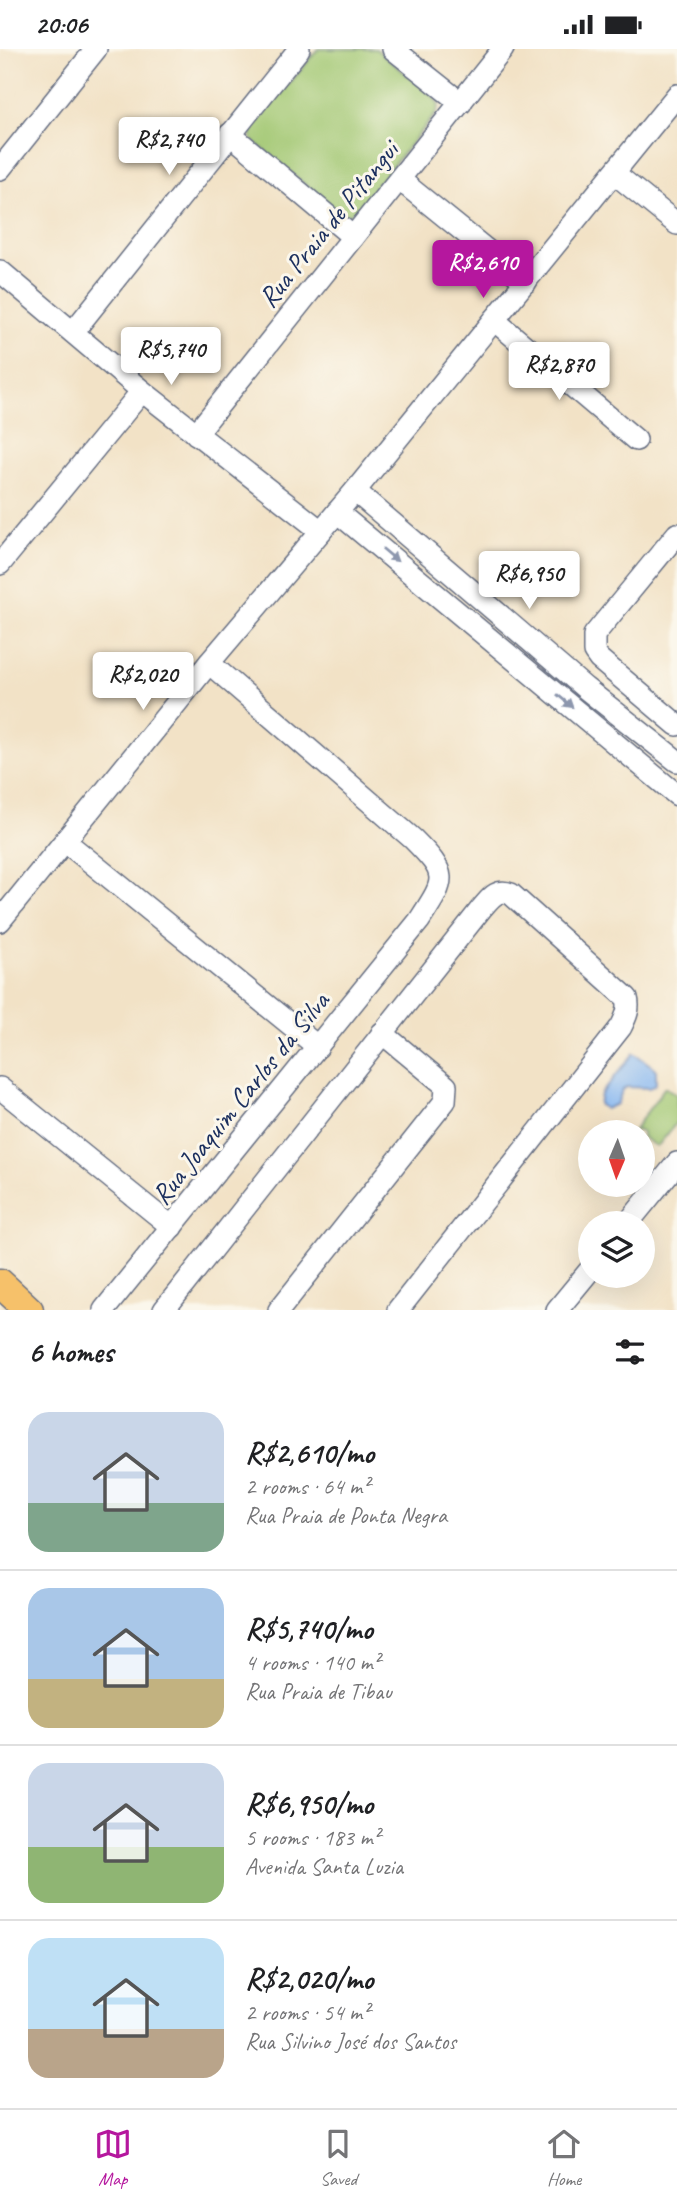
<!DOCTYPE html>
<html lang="en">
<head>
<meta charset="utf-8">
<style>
  :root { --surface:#fff; --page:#f6f6f6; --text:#202124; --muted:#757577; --line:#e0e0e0; --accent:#b5179e }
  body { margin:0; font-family:Caveat,sans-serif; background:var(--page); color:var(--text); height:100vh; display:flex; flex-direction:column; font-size:26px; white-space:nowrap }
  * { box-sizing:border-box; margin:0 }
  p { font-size:23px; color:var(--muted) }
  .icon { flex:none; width:38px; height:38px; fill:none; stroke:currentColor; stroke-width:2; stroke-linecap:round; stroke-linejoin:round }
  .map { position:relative; height:1261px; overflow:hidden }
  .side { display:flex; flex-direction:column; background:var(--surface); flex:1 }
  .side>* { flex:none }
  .needle { width:46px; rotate:182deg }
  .fabs { position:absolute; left:578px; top:1071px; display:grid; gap:14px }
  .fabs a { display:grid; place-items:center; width:77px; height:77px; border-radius:50%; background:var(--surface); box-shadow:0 7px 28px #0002; font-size:35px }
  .price { position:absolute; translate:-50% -60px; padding:0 16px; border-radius:7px; background:#fff; color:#222; font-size:23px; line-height:46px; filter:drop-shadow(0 2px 4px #0008) }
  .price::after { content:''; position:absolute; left:50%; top:42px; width:21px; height:16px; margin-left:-10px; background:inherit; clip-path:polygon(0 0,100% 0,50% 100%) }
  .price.active { background:var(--accent); color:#fff }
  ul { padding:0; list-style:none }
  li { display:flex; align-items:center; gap:21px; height:175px; padding:0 28px }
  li+li { border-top:2px solid var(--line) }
  li span { display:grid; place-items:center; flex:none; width:196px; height:140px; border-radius:21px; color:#555 }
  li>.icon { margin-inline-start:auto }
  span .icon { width:84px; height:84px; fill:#fffc; stroke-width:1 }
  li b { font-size:30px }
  h2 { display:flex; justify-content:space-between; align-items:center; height:84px; padding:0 28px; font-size:30px }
  .status { display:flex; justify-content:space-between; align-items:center; height:49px; padding:0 35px; background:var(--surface); direction:ltr }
  .status svg { height:19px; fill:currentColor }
  .dock { display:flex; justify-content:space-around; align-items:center; height:98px; border-top:2px solid var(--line); background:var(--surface); font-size:19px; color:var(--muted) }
  .dock a { display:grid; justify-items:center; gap:4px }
  .dock .active { color:var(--accent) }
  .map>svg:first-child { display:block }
</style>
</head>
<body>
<div class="status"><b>20:06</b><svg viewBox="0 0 49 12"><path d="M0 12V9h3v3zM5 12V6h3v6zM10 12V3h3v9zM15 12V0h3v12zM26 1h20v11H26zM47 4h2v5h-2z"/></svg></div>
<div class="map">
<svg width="677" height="1261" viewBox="0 0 677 1261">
  <rect width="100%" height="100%" fill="#fbf7ec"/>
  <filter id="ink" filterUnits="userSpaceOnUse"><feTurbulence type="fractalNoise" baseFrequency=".0143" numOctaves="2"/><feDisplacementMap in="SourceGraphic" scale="14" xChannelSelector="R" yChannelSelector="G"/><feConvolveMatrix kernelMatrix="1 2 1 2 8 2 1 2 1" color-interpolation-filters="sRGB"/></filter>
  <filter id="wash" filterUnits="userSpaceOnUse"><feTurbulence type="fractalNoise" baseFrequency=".00686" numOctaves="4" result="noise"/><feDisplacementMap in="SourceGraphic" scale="28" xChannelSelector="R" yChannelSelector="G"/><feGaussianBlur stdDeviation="1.57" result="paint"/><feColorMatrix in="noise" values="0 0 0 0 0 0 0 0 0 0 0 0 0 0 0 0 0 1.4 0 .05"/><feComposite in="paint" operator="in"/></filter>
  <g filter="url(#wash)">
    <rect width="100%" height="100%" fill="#f2e2c6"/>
    <!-- green -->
    <g fill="#a3c873" stroke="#5f7c68" stroke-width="2">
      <polygon points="318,0 376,0 434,48 439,56 436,65 356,161 348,166 338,163 252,91 251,87 254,77"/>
      <polygon points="665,1038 677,1046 677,1073 657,1098 642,1088 642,1083 634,1081"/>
    </g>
    <!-- water -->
    <polygon fill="#84b5f0" stroke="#5072a7" stroke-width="2" points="634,1004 656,1020 656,1035 650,1039 626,1038 622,1042 617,1055 605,1060 599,1055 601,1045"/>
  </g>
  <g filter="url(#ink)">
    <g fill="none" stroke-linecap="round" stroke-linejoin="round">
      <!-- minor casing -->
      <g stroke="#666e82" stroke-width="24">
        <g id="minor">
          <polyline points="393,0 461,54"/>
          <polyline points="230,85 353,188"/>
          <polyline points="0,120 96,0"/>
          <polyline points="614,124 677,175"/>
          <polyline points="400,131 526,233"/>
          <polyline points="0,222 142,342 321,482"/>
          <polyline points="494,271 636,391"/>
          <polyline points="73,283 299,0"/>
          <polyline points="196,385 503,0"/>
          <polyline points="355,442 585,639 677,712"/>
          <polyline points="337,463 677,746"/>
          <polyline points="677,485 594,586 594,603 599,610 677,676"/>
          <polyline points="0,515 142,342"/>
          <polyline points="66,793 318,998"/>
          <polyline points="0,872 209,614 355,442 677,46"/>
          <polyline points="0,1039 172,1178"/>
          <polyline points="628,1174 677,1114"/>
          <path d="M104,1261L419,872C446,830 450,827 413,790L209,614"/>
          <path d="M164,1261L481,860C490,850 496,839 511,845L627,949C630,960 626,968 621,978L398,1261"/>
          <polyline points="279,1261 445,1052 446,1037 382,984"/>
          <polyline points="557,1261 590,1221"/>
        </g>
      </g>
      <!-- major casing -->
      <g stroke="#666e82" stroke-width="31">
        <polyline id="major" points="0,1234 29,1261"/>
      </g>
      <!-- minor -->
      <use href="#minor" stroke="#fff" stroke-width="21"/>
      <!-- major -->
      <use href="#major" stroke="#f6c16b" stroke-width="28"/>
    </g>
    <!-- one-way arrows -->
    <defs><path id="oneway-solid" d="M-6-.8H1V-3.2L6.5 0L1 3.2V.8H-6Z" transform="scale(1.75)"/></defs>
    <g fill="#8d97ae">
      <use href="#oneway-solid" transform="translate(390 506) rotate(40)"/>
      <use href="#oneway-solid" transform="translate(565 652) rotate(40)"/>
    </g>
  </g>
  <g text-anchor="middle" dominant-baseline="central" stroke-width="6" stroke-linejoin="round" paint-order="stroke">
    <!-- street labels -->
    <g font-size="28" fill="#1b2f5e" stroke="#fbf7ec">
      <text transform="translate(328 175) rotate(-51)">Rua Praia de Pitangui</text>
      <text transform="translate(240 1049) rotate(-51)">Rua Joaquim Carlos da Silva</text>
    </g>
  </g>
</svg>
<div class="fabs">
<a><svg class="needle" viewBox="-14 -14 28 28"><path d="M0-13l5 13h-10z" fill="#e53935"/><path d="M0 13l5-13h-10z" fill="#757577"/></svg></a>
<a><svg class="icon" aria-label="layers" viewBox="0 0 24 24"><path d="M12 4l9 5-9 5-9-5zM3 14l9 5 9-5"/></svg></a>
</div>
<b class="price" style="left:169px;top:128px">R$2,740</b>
<b class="price active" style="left:483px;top:251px">R$2,610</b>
<b class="price" style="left:171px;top:338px">R$5,740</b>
<b class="price" style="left:559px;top:353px">R$2,870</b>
<b class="price" style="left:529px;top:562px">R$6,950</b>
<b class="price" style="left:143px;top:663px">R$2,020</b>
</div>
<section class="side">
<h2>6 homes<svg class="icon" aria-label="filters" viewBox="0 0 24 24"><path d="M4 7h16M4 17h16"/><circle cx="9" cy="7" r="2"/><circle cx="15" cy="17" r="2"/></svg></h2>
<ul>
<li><span style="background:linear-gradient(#c9d6e8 65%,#7fa58c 0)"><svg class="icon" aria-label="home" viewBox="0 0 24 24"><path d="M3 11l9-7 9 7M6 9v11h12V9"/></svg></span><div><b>R$2,610/mo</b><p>2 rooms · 64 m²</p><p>Rua Praia de Ponta Negra</p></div></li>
<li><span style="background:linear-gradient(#a9c7e8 65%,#c2b280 0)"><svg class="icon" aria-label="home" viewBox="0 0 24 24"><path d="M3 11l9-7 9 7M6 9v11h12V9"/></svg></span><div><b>R$5,740/mo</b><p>4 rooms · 140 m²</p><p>Rua Praia de Tibau</p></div></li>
<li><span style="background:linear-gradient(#c9d6e8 60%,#8fb573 0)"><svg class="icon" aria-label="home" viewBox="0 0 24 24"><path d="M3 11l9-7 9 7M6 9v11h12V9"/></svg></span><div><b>R$6,950/mo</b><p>5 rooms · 183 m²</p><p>Avenida Santa Luzia</p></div></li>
<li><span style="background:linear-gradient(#bfe0f5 65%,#b9a48a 0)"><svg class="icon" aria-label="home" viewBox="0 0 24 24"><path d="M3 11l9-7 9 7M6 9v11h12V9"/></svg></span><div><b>R$2,020/mo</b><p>2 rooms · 54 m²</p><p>Rua Silvino José dos Santos</p></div></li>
</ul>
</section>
<nav class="dock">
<a class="active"><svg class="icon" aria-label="map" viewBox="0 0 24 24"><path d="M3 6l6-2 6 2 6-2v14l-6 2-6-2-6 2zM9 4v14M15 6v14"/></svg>Map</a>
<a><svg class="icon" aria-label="saved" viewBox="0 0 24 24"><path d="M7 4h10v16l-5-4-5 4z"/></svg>Saved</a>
<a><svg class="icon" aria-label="home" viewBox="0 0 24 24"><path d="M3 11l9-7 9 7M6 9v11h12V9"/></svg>Home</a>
</nav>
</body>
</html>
